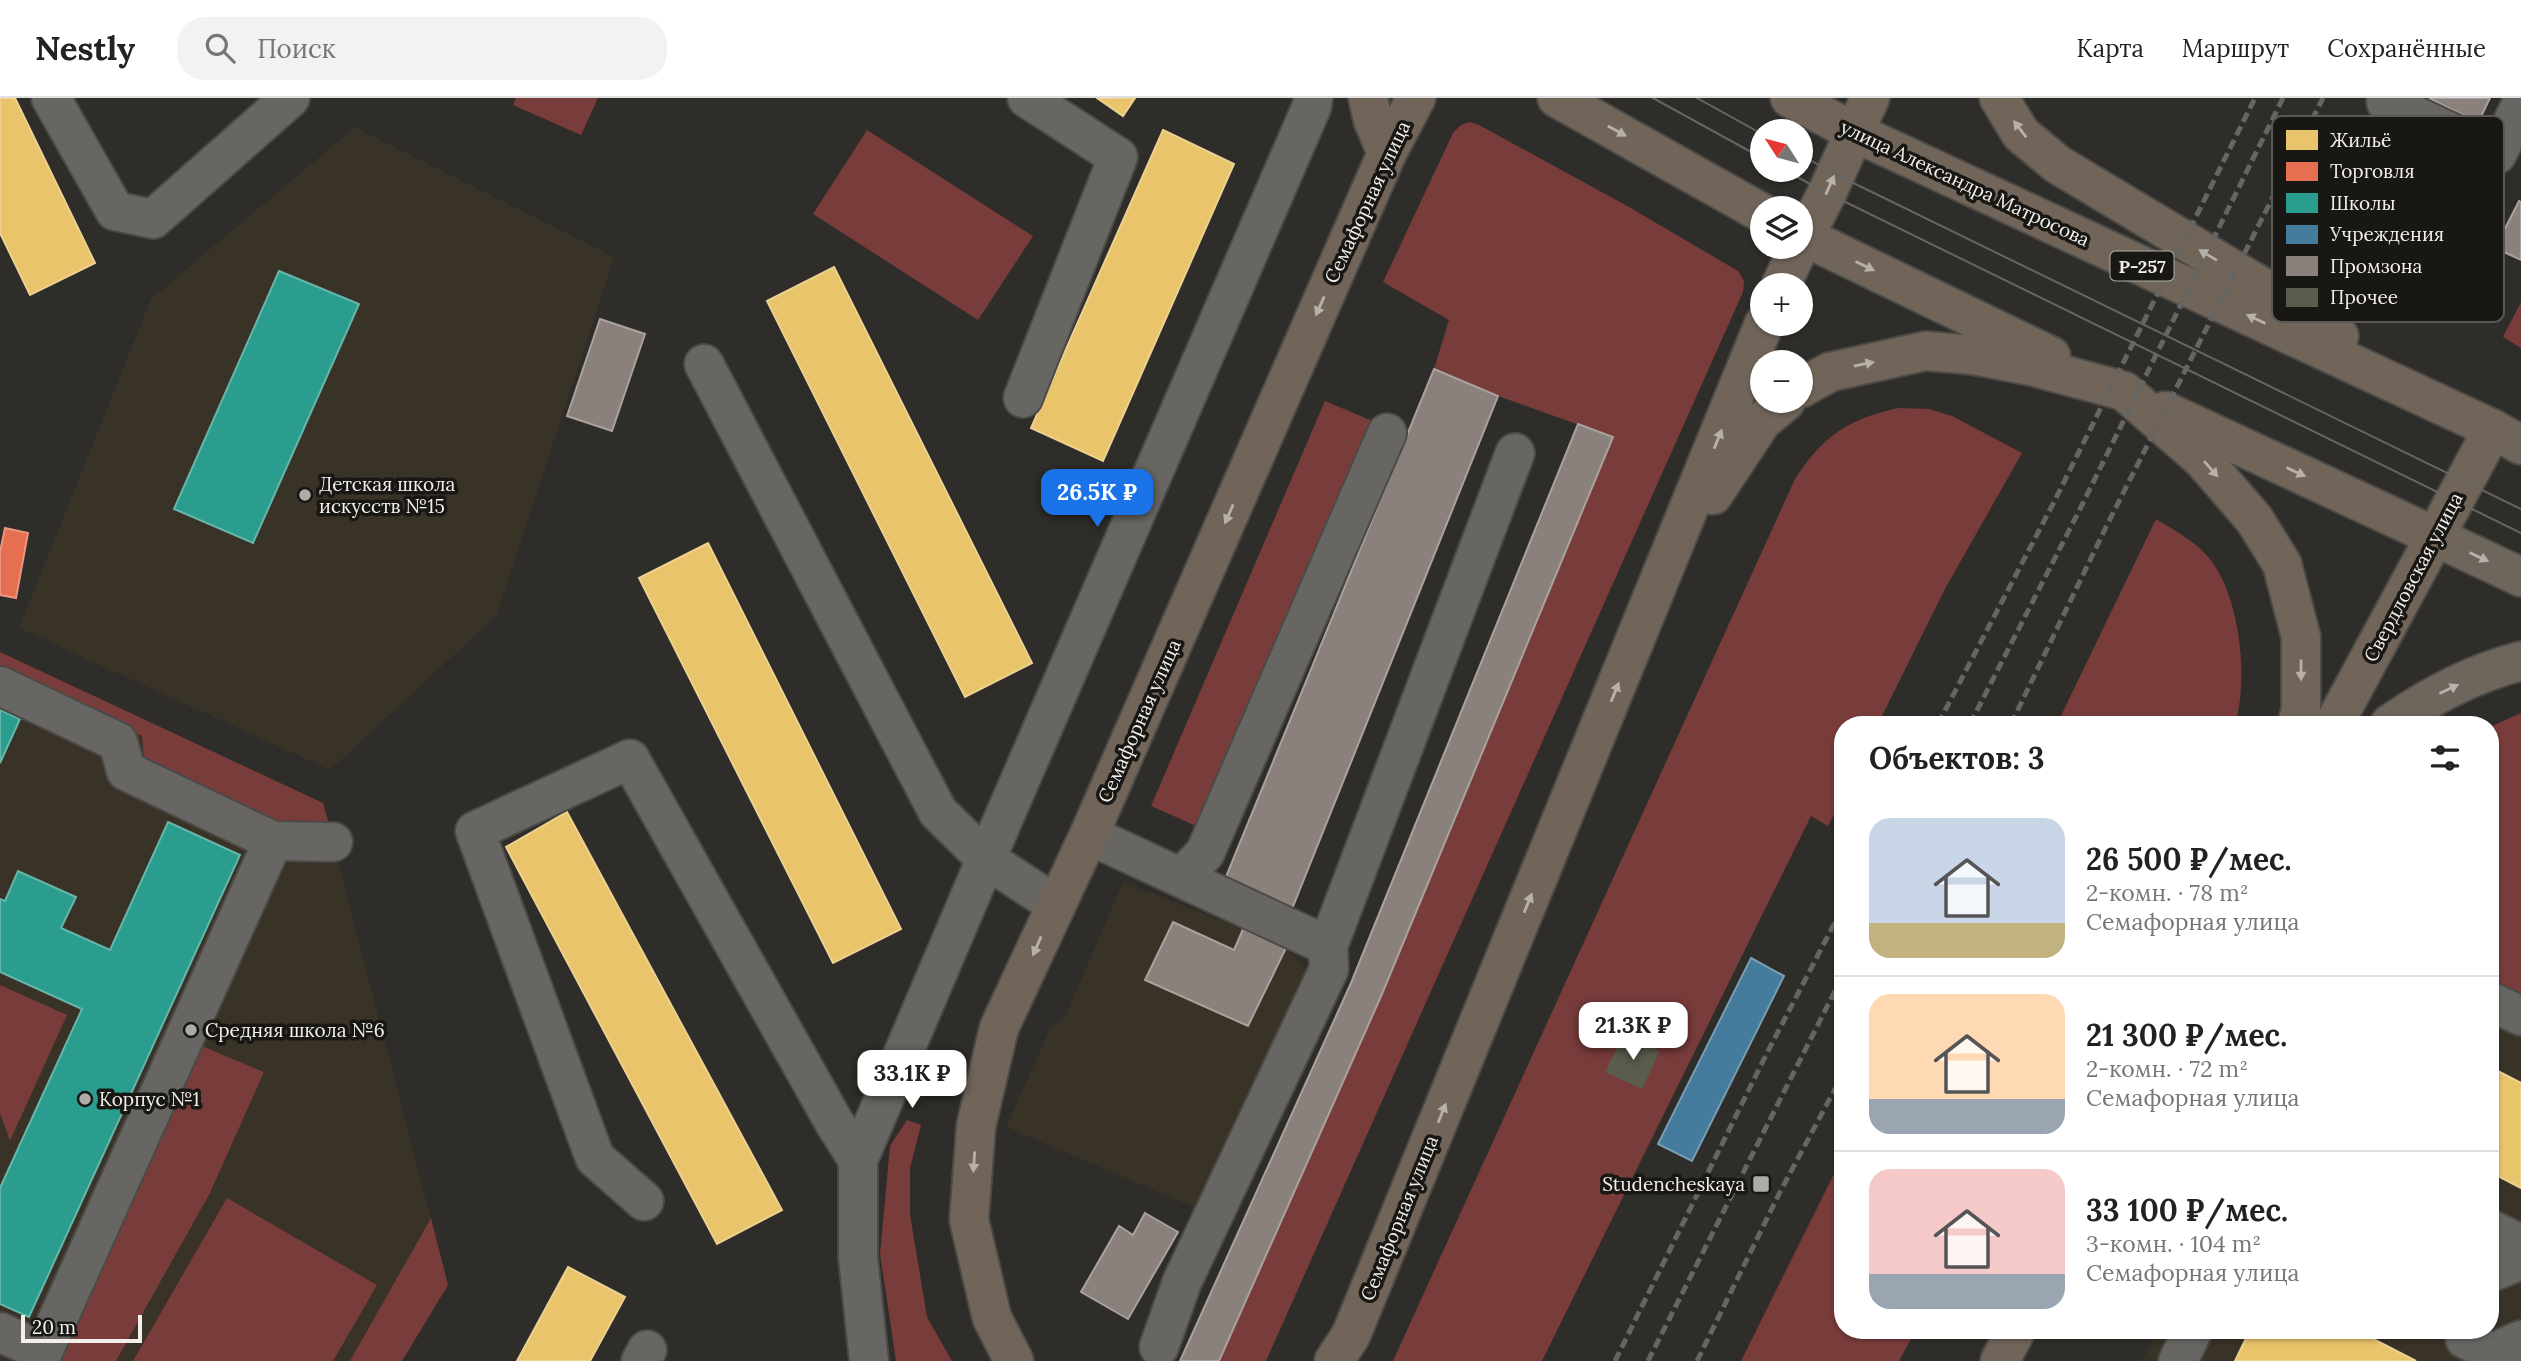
<!DOCTYPE html>
<html lang="ru">
<head>
<meta charset="utf-8">
<style>
  :root { --surface:#fff; --page:#f2f2f2; --text:#222; --muted:#767676; --line:#e0e0e0; --accent:#1a73e8 }
  body { margin:0; font-family:Lora,serif; background:var(--page); color:var(--text); height:100vh; display:flex; flex-direction:column; font-size:26px; white-space:nowrap }
  * { box-sizing:border-box; margin:0 }
  p { font-size:23px; color:var(--muted) }
  .icon { flex:none; width:38px; height:38px; fill:none; stroke:currentColor; stroke-width:2; stroke-linecap:round; stroke-linejoin:round }
  .map { position:relative; flex:1; overflow:hidden }
  .drawer { position:absolute; left:1834px; top:618px; width:665px; height:623px; display:flex; flex-direction:column; background:var(--surface); border-radius:28px; box-shadow:0 2px 5px #0004 }
  .drawer>* { flex:none }
  .needle { width:46px; rotate:306deg }
  .buttons { position:absolute; left:1750px; top:21px; display:grid; gap:14px }
  .buttons a { display:grid; place-items:center; width:63px; height:63px; border-radius:50%; background:var(--surface); box-shadow:0 2px 5px #0004; font-size:35px }
  .scale { position:absolute; left:21px; bottom:18px; width:121px; box-sizing:border-box; padding-left:7px; border:4px solid #f3f0eb; border-top:0; font-size:19px; line-height:24px; white-space:nowrap; color:#f3f0eb; -webkit-text-stroke:5px #181713; paint-order:stroke }
  .price { position:absolute; translate:-50% -60px; padding:0 16px; border-radius:14px; background:#fff; color:#222; font-size:23px; line-height:46px; filter:drop-shadow(0 2px 4px #0008) }
  .price::after { content:''; position:absolute; left:50%; top:42px; width:21px; height:16px; margin-left:-10px; background:inherit; clip-path:polygon(0 0,100% 0,50% 100%) }
  .price.current { background:var(--accent); color:#fff }
  ul { padding:0; list-style:none }
  li { display:flex; align-items:center; gap:21px; height:175px; padding:0 35px }
  li+li { border-top:2px solid var(--line) }
  li span { display:grid; place-items:center; flex:none; width:196px; height:140px; border-radius:21px; color:#555 }
  li>.icon { margin-inline-start:auto }
  span .icon { width:84px; height:84px; fill:#fffc; stroke-width:1 }
  li b { font-size:30px }
  h2 { display:flex; justify-content:space-between; align-items:center; height:84px; padding:0 35px; font-size:30px }
  header { display:flex; align-items:center; gap:42px; box-sizing:border-box; height:98px; padding:0 35px; background:var(--surface); border-bottom:2px solid var(--line) }
  header strong { font-size:33px }
  nav { display:flex; gap:38px; margin-inline-start:auto; font-size:24px }
  .search { width:490px; height:63px; background:var(--page); display:flex; align-items:center; gap:18px; box-sizing:border-box; padding:0 24px; border-radius:28px; color:var(--muted); font-size:26px }
  .map>svg:first-child { display:block }
</style>
</head>
<body>
<header>
<strong>Nestly</strong>
<div class="search"><svg class="icon" aria-label="search" viewBox="0 0 24 24"><circle cx="10" cy="10" r="6"/><path d="M15 15l6 6"/></svg>Поиск</div>
<nav><a>Карта</a><a>Маршрут</a><a>Сохранённые</a></nav>
</header>
<div class="map">
<svg width="2521" height="1263" viewBox="0 0 2521 1263">
  <rect width="100%" height="100%" fill="#2f2d29"/>
  <!-- built -->
  <g fill="#393226">
    <polygon points="355,29 614,159 497,517 330,672 19,530 151,201"/>
    <polygon points="0,554 323,705 448,1187 402,1263 0,1263"/>
    <polygon points="2521,748 2521,1263 2142,1263 2158,1232 2490,1232 2490,768"/>
    <polygon points="1123,784 1243,831 1286,850 1310,876 1203,1113 1006,1029 1051,929 1065,919"/>
  </g>
  <!-- green -->
  <g fill="#783c3b">
    <polygon points="516,0 598,0 581,37 513,7"/>
    <polygon points="1470,24 1479,27 1629,109 1738,173 1744,183 1743,194 1266,1263 1219,1263 1382,896 1613,339 1498,298 1434,271 1449,222 1383,184 1453,35 1461,27"/>
    <polygon points="867,32 1033,138 978,222 813,116"/>
    <polygon points="2521,204 2521,250 2503,239"/>
    <polygon points="1325,303 1377,325 1203,731 1151,708"/>
    <path d="M1898,310L1929,311L1952,318L2022,355L1946,489L1878,626H1843V699L1828,728L1811,718L1542,1263H1393L1795,381C1823,338 1848,321 1898,310Z"/>
    <path d="M2156,421C2175,433 2199,445 2212,464C2240,501 2249,583 2235,626H2057Z"/>
    <polygon points="0,554 323,705 331,733 299,736 144,663 142,638 0,572"/>
    <polygon points="2521,615 2521,897 2490,882 2490,629"/>
    <polygon points="0,887 67,917 10,1043 0,1015"/>
    <polygon points="197,946 264,974 210,1095 116,1263 56,1263"/>
    <polygon points="907,1022 921,1027 910,1070 910,1117 927,1219 952,1263 896,1263 880,1156 890,1048"/>
    <polygon points="1843,1058 1843,1232 1916,1232 1899,1263 1741,1263"/>
    <polygon points="227,1100 377,1187 333,1263 133,1263"/>
    <polygon points="431,1120 448,1187 402,1263 350,1263"/>
  </g>
  <!-- homes -->
  <g fill="#e9c46a" stroke="#ecd191" stroke-width="2">
    <polygon points="0,0 15,0 95,165 30,197 0,135"/>
    <polygon points="1097,0 1135,0 1123,18"/>
    <polygon points="1163,32 1234,66 1103,363 1031,330"/>
    <polygon points="834,169 1032,565 965,599 767,203"/>
    <polygon points="708,445 901,831 833,865 639,480"/>
    <polygon points="567,714 782,1112 717,1146 506,749"/>
    <polygon points="2490,969 2521,985 2521,1090 2490,1074"/>
    <polygon points="568,1169 625,1199 590,1263 517,1263"/>
    <polygon points="2250,1232 2356,1232 2416,1263 2235,1263"/>
  </g>
  <!-- shops -->
  <polygon fill="#e76f51" stroke="#eb967f" stroke-width="2" points="5,430 28,435 16,500 0,497 0,454"/>
  <!-- schools -->
  <g fill="#2a9d8f" stroke="#66b6ab" stroke-width="2">
    <polygon points="279,173 359,206 253,445 174,411"/>
    <polygon points="0,612 20,621 0,665"/>
    <polygon points="168,724 240,757 29,1219 0,1206 0,1090 82,911 0,874 0,801 5,803 18,773 76,799 61,830 110,852"/>
  </g>
  <!-- public -->
  <polygon fill="#457b9d" stroke="#799eb4" stroke-width="2" points="1751,860 1784,878 1692,1063 1658,1046"/>
  <!-- industry -->
  <g fill="#8a817c" stroke="#aaa29d" stroke-width="2">
    <polygon points="2429,0 2490,0 2478,25"/>
    <polygon points="2519,103 2521,104 2521,162 2495,150"/>
    <polygon points="600,221 645,236 612,333 567,318"/>
    <polygon points="1434,271 1498,298 1290,816 1223,786"/>
    <polygon points="1578,326 1613,339 1382,896 1219,1263 1180,1263 1351,885"/>
    <polygon points="1173,824 1234,852 1243,831 1286,850 1248,928 1145,882"/>
    <polygon points="1145,1115 1178,1134 1128,1221 1081,1194 1119,1128 1133,1137"/>
  </g>
  <!-- building -->
  <polygon fill="#5b5d4c" points="1624,936 1660,953 1642,991 1605,974"/>
  <g fill="none" stroke-linecap="round" stroke-linejoin="round">
    <!-- minor casing -->
    <g stroke="#4b4a46" stroke-width="42">
      <g id="minor">
        <polyline points="51,0 115,113 153,121 290,0"/>
        <polyline points="2388,0 2386,4 2497,56 2521,7"/>
        <polyline points="704,266 938,714 986,761 858,1062 858,1159 869,1263"/>
        <polyline points="1023,300 1118,59 1027,0"/>
        <polyline points="0,588 118,644 126,673 273,743"/>
        <polyline points="1089,737 1328,848 1515,355"/>
        <polyline points="1182,779 1205,755 1387,335"/>
        <polyline points="1055,806 986,761 1312,8 1313,0"/>
        <polyline points="2490,903 2521,918"/>
        <polyline points="644,1103 595,1060 475,733 630,661 834,1024 858,1062"/>
        <polyline points="2490,1131 2521,1146"/>
        <polyline points="2490,1175 2521,1162"/>
        <polyline points="2467,1232 2465,1241 2492,1255 2521,1242"/>
        <polyline points="0,1234 43,1254 273,743 333,744"/>
        <polyline points="1159,1249 1182,1184 1329,871 1328,848"/>
        <polyline points="641,1263 647,1252"/>
        <polyline points="2178,1263 2193,1232"/>
      </g>
    </g>
    <!-- major casing -->
    <g stroke="#4b4a46" stroke-width="42">
      <g id="major">
        <polyline points="2493,331 2521,347"/>
        <polyline points="2436,439 2521,479"/>
        <path d="M2390,626C2430,598 2474,575 2521,563"/>
      </g>
    </g>
    <!-- highway casing -->
    <g stroke="#4b4a46" stroke-width="42">
      <g id="highway">
        <polyline points="1368,0 1373,22 1387,55"/>
        <polyline points="1557,0 1762,115"/>
        <polyline points="1790,0 1854,34 2493,331 2334,626"/>
        <polyline points="1999,0 2021,36 2057,66 2312,219 2339,238"/>
        <polyline points="1801,137 2051,258"/>
        <polyline points="1801,145 1827,95 1870,0"/>
        <polyline points="1781,187 1799,149"/>
        <polyline points="1801,290 1830,274 1925,253 1973,257 2031,268 2124,293 2203,362 2254,421 2282,466 2301,539 2301,612 2297,626"/>
        <polyline points="2165,313 2436,439"/>
        <polyline points="1713,397 1762,323 1786,303"/>
        <polyline points="1014,1263 992,1220 969,1122 976,1028 999,930 1089,737 1387,55 1416,0"/>
        <polyline points="1334,1263 1351,1237 1764,226"/>
        <polyline points="2000,1263 2016,1232"/>
      </g>
    </g>
    <!-- minor -->
    <use href="#minor" stroke="#676663" stroke-width="38"/>
    <!-- major -->
    <use href="#major" stroke="#6e655c" stroke-width="38"/>
    <!-- highway -->
    <use href="#highway" stroke="#716559" stroke-width="38"/>
    <!-- tram -->
    <g stroke="#666562" stroke-width="2">
      <polyline points="1653,0 1762,60"/>
      <polyline points="1697,0 1762,36"/>
      <polyline points="1801,57 1835,76 2521,411"/>
      <polyline points="1784,72 1827,95 2521,435"/>
    </g>
    <!-- rail -->
    <g stroke="#666562" stroke-width="5" stroke-dasharray="10 5" stroke-linecap="butt">
      <polyline points="1938,626 2055,402 2255,0"/>
      <polyline points="1970,626 2078,415 2283,0"/>
      <polyline points="2011,626 2107,427 2323,0"/>
      <polyline points="1615,1263 1767,955 1843,809"/>
      <polyline points="1648,1263 1843,877"/>
      <polyline points="1697,1263 1780,1094 1843,976"/>
    </g>
  </g>
  <!-- one-way arrows -->
  <defs><path id="oneway-solid" d="M-6-.8H1V-3.2L6.5 0L1 3.2V.8H-6Z" transform="scale(1.75)"/></defs>
  <g fill="#b8b1a9">
    <use href="#oneway-solid" transform="translate(2020 31) rotate(-127)"/>
    <use href="#oneway-solid" transform="translate(1617 33) rotate(29)"/>
    <use href="#oneway-solid" transform="translate(1830 87) rotate(-66)"/>
    <use href="#oneway-solid" transform="translate(2208 157) rotate(-149)"/>
    <use href="#oneway-solid" transform="translate(1865 168) rotate(26)"/>
    <use href="#oneway-solid" transform="translate(1320 208) rotate(114)"/>
    <use href="#oneway-solid" transform="translate(2256 221) rotate(-155)"/>
    <use href="#oneway-solid" transform="translate(1864 266) rotate(-12)"/>
    <use href="#oneway-solid" transform="translate(1718 341) rotate(-68)"/>
    <use href="#oneway-solid" transform="translate(2211 371) rotate(49)"/>
    <use href="#oneway-solid" transform="translate(2296 374) rotate(25)"/>
    <use href="#oneway-solid" transform="translate(1229 416) rotate(114)"/>
    <use href="#oneway-solid" transform="translate(2301 572) rotate(90)"/>
    <use href="#oneway-solid" transform="translate(1615 594) rotate(-68)"/>
    <use href="#oneway-solid" transform="translate(1528 805) rotate(-68)"/>
    <use href="#oneway-solid" transform="translate(1037 848) rotate(114)"/>
    <use href="#oneway-solid" transform="translate(1442 1015) rotate(-68)"/>
    <use href="#oneway-solid" transform="translate(974 1064) rotate(94)"/>
  </g>
  <g fill="#b7b1ab">
    <use href="#oneway-solid" transform="translate(2479 459) rotate(25)"/>
    <use href="#oneway-solid" transform="translate(2449 591) rotate(-25)"/>
  </g>
  <!-- markers -->
  <g fill="#aeaca7" stroke="#181713" stroke-width="2.5">
    <circle cx="305" cy="397" r="7"/>
    <circle cx="191" cy="932" r="7"/>
    <circle cx="85" cy="1001" r="7"/>
    <rect x="1752" y="1077" width="18" height="18" rx="3.5"/>
  </g>
  <g text-anchor="middle" dominant-baseline="central" stroke-width="7" stroke-linejoin="round" paint-order="stroke">
    <!-- shield labels -->
    <rect fill="#181713" stroke="#b1afaa" stroke-width="2" x="2110.5" y="153.5" width="63" height="29" rx="5"/>
    <g font-size="18" font-weight="bold" fill="#f3f0eb">
      <text x="2142" y="168">Р-257</text>
    </g>
    <!-- street labels -->
    <g font-size="19" fill="#f3f0eb" stroke="#181713">
      <text transform="translate(1965 85) rotate(25)">улица Александра Матросова</text>
      <text transform="translate(1367 104) rotate(-65)">Семафорная улица</text>
      <text transform="translate(2413 479) rotate(-62)">Свердловская улица</text>
      <text transform="translate(1139 623) rotate(-66)">Семафорная улица</text>
      <text transform="translate(1399 1120) rotate(-68)">Семафорная улица</text>
    </g>
    <!-- poi labels -->
    <g font-size="19" fill="#f3f0eb" stroke="#181713" text-anchor="start">
      <text x="319" y="386">Детская школа<tspan x="319" dy="22">искусств №15</tspan></text>
      <text x="205" y="932">Средняя школа №6</text>
      <text x="99" y="1001">Корпус №1</text>
      <text x="1745" y="1086" text-anchor="end">Studencheskaya</text>
    </g>
  </g>
  <!-- legend -->
  <rect x="2272" y="18" width="232" height="206" rx="10" fill="#181713" stroke="#5a5854" stroke-width="2"/>
  <rect x="2286" y="32" width="32" height="20" fill="#e9c46a"/>
  <rect x="2286" y="64" width="32" height="19" fill="#e76f51"/>
  <rect x="2286" y="95" width="32" height="20" fill="#2a9d8f"/>
  <rect x="2286" y="127" width="32" height="19" fill="#457b9d"/>
  <rect x="2286" y="158" width="32" height="20" fill="#8a817c"/>
  <rect x="2286" y="190" width="32" height="19" fill="#5b5d4c"/>
  <g font-size="19" fill="#f3f0eb">
    <text x="2330" y="49">Жильё</text>
    <text x="2330" y="80">Торговля</text>
    <text x="2330" y="112">Школы</text>
    <text x="2330" y="143">Учреждения</text>
    <text x="2330" y="175">Промзона</text>
    <text x="2330" y="206">Прочее</text>
  </g>
</svg>
<div class="buttons">
<a><svg class="needle" viewBox="-14 -14 28 28"><path d="M0-13l5 13h-10z" fill="#e53935"/><path d="M0 13l5-13h-10z" fill="#767676"/></svg></a>
<a><svg class="icon" aria-label="layers" viewBox="0 0 24 24"><path d="M12 4l9 5-9 5-9-5zM3 14l9 5 9-5"/></svg></a>
<a>+</a>
<a>−</a>
</div>
<div class="scale">20 m</div>
<b class="price current" style="left:1097px;top:431px">26.5K ₽</b>
<b class="price" style="left:1633px;top:964px">21.3K ₽</b>
<b class="price" style="left:912px;top:1012px">33.1K ₽</b>
<section class="drawer">
<h2>Объектов: 3<svg class="icon" aria-label="filters" viewBox="0 0 24 24"><path d="M4 7h16M4 17h16"/><circle cx="9" cy="7" r="2"/><circle cx="15" cy="17" r="2"/></svg></h2>
<ul>
<li><span style="background:linear-gradient(#c9d6e8 75%,#c2b280 0)"><svg class="icon" aria-label="home" viewBox="0 0 24 24"><path d="M3 11l9-7 9 7M6 9v11h12V9"/></svg></span><div><b>26 500 ₽/мес.</b><p>2-комн. · 78 m²</p><p>Семафорная улица</p></div></li>
<li><span style="background:linear-gradient(#ffd9b3 75%,#9aa5b1 0)"><svg class="icon" aria-label="home" viewBox="0 0 24 24"><path d="M3 11l9-7 9 7M6 9v11h12V9"/></svg></span><div><b>21 300 ₽/мес.</b><p>2-комн. · 72 m²</p><p>Семафорная улица</p></div></li>
<li><span style="background:linear-gradient(#f6c9c9 75%,#9aa5b1 0)"><svg class="icon" aria-label="home" viewBox="0 0 24 24"><path d="M3 11l9-7 9 7M6 9v11h12V9"/></svg></span><div><b>33 100 ₽/мес.</b><p>3-комн. · 104 m²</p><p>Семафорная улица</p></div></li>
</ul>
</section>
</div>
</body>
</html>
